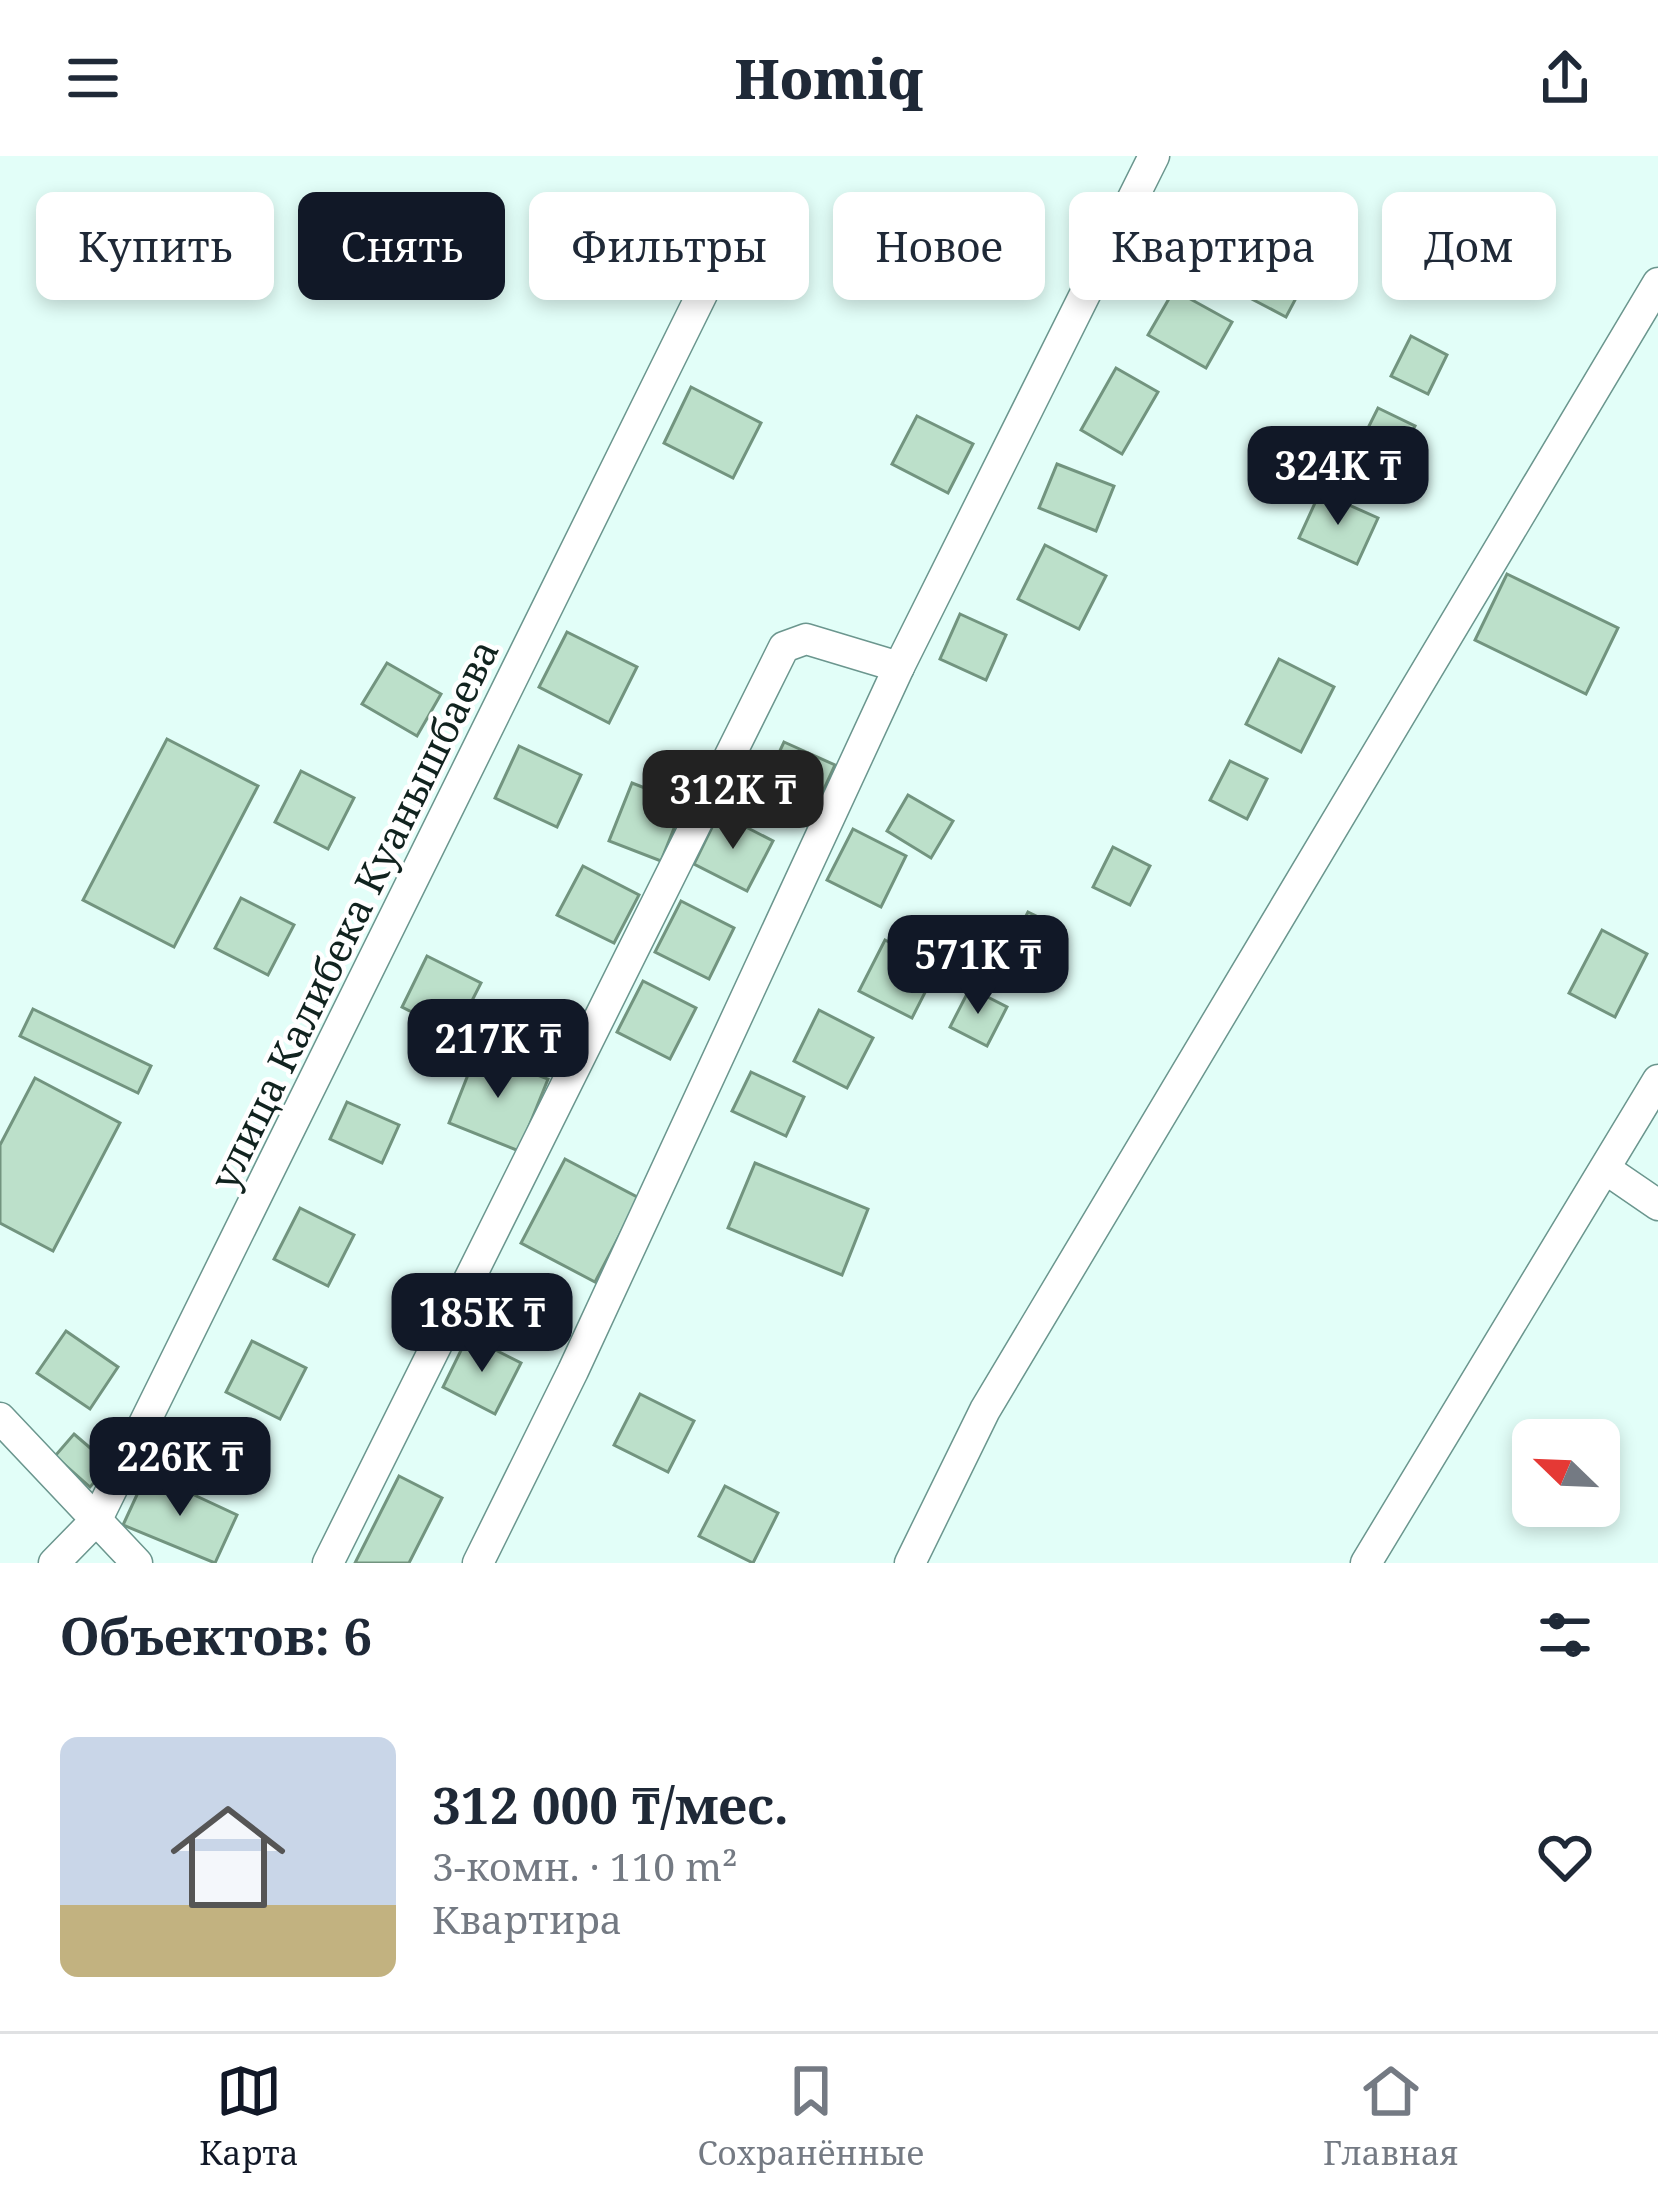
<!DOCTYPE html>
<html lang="ru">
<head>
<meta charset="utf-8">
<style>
  :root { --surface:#fff; --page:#f6f6f7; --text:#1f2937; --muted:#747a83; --line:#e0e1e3; --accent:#111827 }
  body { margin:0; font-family:"Noto Serif",serif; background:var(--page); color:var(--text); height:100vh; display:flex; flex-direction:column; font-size:45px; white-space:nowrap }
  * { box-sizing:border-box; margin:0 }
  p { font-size:39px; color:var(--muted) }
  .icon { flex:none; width:66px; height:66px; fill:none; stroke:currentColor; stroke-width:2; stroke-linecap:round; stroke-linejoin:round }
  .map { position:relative; height:1407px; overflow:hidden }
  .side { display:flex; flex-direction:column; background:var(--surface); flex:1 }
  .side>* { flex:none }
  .banner { position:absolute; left:36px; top:36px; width:1587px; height:108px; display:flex; gap:24px }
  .needle { width:78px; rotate:293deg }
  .tools { position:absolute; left:1512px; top:1263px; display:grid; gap:24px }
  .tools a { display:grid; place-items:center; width:108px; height:108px; border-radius:18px; background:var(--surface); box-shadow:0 6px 18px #0003; font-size:60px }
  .price { position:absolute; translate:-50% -102px; padding:0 27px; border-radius:24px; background:var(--accent); color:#fff; font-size:39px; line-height:78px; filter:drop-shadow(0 3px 6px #0008) }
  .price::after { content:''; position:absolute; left:50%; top:72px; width:36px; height:27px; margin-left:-18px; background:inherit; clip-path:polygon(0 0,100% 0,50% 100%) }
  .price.on { background:#222; color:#fff }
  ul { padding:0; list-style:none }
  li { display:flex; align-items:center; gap:36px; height:300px; padding:0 60px }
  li+li { border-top:3px solid var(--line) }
  li span { display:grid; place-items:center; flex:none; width:336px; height:240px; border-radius:18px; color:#555 }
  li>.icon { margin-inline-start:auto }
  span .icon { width:144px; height:144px; fill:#fffc; stroke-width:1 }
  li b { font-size:51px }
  h2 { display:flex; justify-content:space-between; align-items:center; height:144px; padding:0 60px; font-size:51px }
  .tag { padding:0 42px; border-radius:18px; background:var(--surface); box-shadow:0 6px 18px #0003; font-size:42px; line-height:108px }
  .tag.on { background:var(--accent); color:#fff }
  header { display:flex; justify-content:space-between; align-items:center; height:156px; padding:0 60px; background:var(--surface); font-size:54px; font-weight:800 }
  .menu { display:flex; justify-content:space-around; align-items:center; height:168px; border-top:3px solid var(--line); background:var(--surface); font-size:33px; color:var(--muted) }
  .menu a { display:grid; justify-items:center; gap:6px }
  .menu .on { color:var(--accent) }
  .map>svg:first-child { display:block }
</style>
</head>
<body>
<header><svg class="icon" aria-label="menu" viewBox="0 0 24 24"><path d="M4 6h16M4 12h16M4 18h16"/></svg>Homiq<svg class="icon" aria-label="share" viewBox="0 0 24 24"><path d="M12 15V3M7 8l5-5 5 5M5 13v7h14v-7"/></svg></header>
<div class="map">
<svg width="1658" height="1407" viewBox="0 0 1658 1407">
  <rect width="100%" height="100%" fill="#e2fef8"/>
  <!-- building -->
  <g fill="#bce0ca" stroke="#72947f" stroke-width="3">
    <polygon points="1258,81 1313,110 1286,161 1231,132"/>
    <polygon points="1174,134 1232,166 1206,212 1148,179"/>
    <polygon points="1411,180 1447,199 1428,238 1391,220"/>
    <polygon points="1116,212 1158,236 1122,298 1081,274"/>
    <polygon points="691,231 761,267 733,322 664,287"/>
    <polygon points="1378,252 1415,270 1395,310 1358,292"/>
    <polygon points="917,260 973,288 948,337 892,308"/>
    <polygon points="1057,308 1114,330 1096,375 1039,352"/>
    <polygon points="1320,336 1378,362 1357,408 1299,382"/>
    <polygon points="1045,389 1106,420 1079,473 1018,443"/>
    <polygon points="1507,418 1618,472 1586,538 1475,484"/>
    <polygon points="960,458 1006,479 986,524 940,503"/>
    <polygon points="567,476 637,511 609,567 539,531"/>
    <polygon points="1279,503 1334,531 1301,596 1246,568"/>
    <polygon points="387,507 441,538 417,580 362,548"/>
    <polygon points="167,583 258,630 174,791 83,744"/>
    <polygon points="784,586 835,609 807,670 756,646"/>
    <polygon points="519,590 581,619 557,671 495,642"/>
    <polygon points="1230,605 1267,623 1247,663 1210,644"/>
    <polygon points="301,615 354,642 328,693 275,666"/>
    <polygon points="632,627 684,647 661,705 609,685"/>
    <polygon points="908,639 953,665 931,702 887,675"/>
    <polygon points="719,657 773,685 747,735 694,708"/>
    <polygon points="853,673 906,700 881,751 827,724"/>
    <polygon points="1113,691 1150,710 1130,749 1093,731"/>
    <polygon points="583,710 639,739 614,787 557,759"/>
    <polygon points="241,742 294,769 268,819 215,792"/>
    <polygon points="681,745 734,772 709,823 655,796"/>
    <polygon points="1028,756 1065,774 1045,814 1008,795"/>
    <polygon points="1602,774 1647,798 1615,861 1569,837"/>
    <polygon points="885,784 938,811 912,862 859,835"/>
    <polygon points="427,800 481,827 455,878 402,851"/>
    <polygon points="643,825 696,852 670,903 617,876"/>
    <polygon points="970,832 1007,851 987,890 950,871"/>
    <polygon points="33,853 151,910 138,937 20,880"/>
    <polygon points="819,854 873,882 847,932 794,905"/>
    <polygon points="477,896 548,923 519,995 449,967"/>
    <polygon points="751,916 804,941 786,980 732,955"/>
    <polygon points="35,922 120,967 53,1095 0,1067 0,989"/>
    <polygon points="347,946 399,969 382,1007 330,983"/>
    <polygon points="565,1003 639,1042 595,1126 521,1087"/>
    <polygon points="755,1007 868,1053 842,1119 728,1072"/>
    <polygon points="300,1052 354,1079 328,1130 274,1103"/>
    <polygon points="66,1175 118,1211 90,1253 37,1217"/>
    <polygon points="468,1180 521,1207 495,1258 443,1231"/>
    <polygon points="252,1185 306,1212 280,1263 226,1236"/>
    <polygon points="640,1238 694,1265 668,1316 614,1289"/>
    <polygon points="74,1278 110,1309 90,1331 55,1300"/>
    <polygon points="147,1317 237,1359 215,1407 123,1369"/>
    <polygon points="399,1320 442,1342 409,1407 355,1407"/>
    <polygon points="725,1330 778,1357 753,1407 699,1380"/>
  </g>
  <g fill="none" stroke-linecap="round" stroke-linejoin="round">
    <!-- minor casing -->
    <g stroke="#6b968e" stroke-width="33">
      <g id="minor">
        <polyline points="1607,1014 1658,1049"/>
        <polyline points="0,1262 137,1407"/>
        <polyline points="54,1407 97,1363 705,132"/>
        <polyline points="328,1407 784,491 806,483 899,511"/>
        <polyline points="478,1407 573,1215 899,511 1154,0"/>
        <polyline points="910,1407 985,1254 1658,127"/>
        <polyline points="1366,1407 1658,924"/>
      </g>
    </g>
    <!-- minor -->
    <use href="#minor" stroke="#fff" stroke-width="30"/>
  </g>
  <g text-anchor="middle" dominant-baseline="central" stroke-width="9" stroke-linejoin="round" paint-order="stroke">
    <!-- street labels -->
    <g font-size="39" fill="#11231f" stroke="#fff">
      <text transform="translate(353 758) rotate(-64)">улица Калибека Куанышбаева</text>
    </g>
  </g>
</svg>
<div class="tools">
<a><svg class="needle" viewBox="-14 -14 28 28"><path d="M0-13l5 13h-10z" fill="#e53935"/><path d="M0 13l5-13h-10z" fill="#747a83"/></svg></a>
</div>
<b class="price" style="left:1338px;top:372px">324K ₸</b>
<b class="price on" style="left:733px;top:696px">312K ₸</b>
<b class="price" style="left:978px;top:861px">571K ₸</b>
<b class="price" style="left:498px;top:945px">217K ₸</b>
<b class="price" style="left:482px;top:1219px">185K ₸</b>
<b class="price" style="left:180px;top:1363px">226K ₸</b>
<div class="banner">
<a class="tag">Купить</a>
<a class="tag on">Снять</a>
<a class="tag">Фильтры</a>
<a class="tag">Новое</a>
<a class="tag">Квартира</a>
<a class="tag">Дом</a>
</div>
</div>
<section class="side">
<h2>Объектов: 6<svg class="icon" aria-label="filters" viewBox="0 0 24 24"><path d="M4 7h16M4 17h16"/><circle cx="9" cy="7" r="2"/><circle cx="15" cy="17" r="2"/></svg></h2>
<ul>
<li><span style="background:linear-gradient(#c9d6e8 70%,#c2b280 0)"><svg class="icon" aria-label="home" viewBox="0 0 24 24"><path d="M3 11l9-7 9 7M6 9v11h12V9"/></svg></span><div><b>312 000 ₸/мес.</b><p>3-комн. · 110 m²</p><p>Квартира</p></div><svg class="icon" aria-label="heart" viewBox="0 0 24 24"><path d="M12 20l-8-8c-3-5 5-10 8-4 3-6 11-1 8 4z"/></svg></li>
</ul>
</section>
<nav class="menu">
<a class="on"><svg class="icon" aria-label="map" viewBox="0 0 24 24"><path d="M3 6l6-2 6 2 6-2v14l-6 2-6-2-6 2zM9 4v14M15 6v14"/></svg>Карта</a>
<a><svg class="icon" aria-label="saved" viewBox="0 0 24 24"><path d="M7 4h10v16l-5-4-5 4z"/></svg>Сохранённые</a>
<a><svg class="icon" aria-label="home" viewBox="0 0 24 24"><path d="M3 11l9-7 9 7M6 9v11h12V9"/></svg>Главная</a>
</nav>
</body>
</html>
